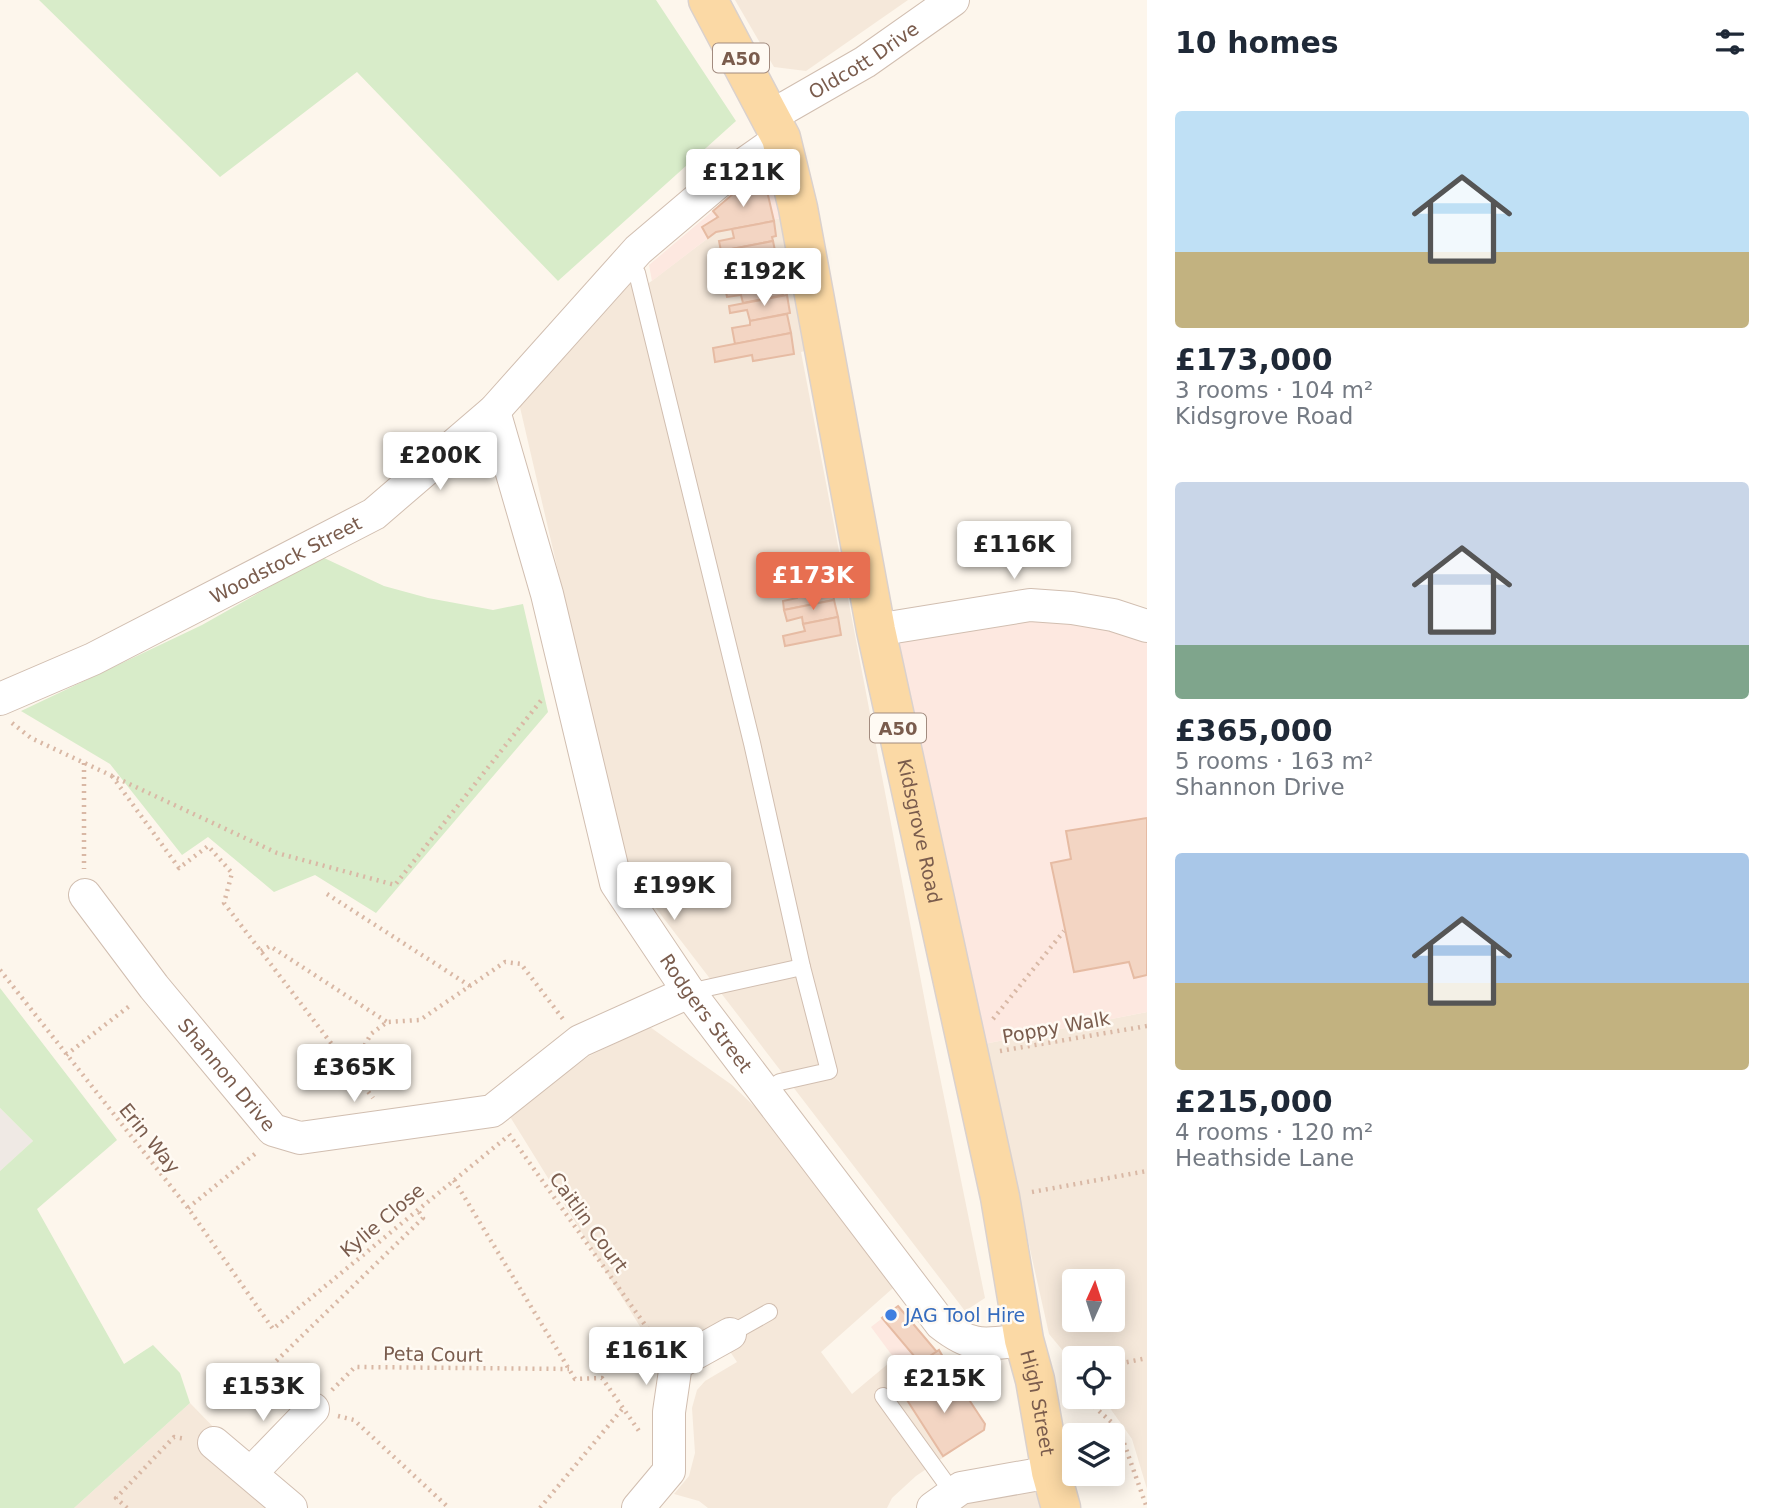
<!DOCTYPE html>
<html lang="en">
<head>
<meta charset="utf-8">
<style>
  :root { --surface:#fff; --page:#f2f2f3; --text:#1f2937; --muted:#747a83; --accent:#e76f51 }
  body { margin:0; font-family:"DejaVu Sans",sans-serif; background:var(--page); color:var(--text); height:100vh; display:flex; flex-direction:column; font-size:26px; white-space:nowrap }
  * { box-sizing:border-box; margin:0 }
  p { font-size:23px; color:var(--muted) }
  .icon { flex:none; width:38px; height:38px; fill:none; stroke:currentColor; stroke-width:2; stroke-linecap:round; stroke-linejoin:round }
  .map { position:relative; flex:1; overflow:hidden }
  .sheet { display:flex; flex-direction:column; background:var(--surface); width:630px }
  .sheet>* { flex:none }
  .needle { width:46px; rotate:3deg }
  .tools { position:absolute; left:1062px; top:1269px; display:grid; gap:14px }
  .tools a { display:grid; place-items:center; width:63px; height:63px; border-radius:7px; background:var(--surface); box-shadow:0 4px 18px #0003; font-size:35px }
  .price { position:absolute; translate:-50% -60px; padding:0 16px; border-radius:7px; background:#fff; color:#222; font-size:23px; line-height:46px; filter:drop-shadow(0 2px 4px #0008) }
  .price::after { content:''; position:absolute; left:50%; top:42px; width:21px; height:16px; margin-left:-10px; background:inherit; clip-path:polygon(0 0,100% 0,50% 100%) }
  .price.current { background:var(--accent); color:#fff }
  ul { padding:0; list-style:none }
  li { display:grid; align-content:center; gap:14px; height:371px; padding:0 28px }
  li span { display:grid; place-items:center; height:217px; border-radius:7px; color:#555 }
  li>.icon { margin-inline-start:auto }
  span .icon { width:126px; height:126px; fill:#fffc; stroke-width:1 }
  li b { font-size:30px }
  h2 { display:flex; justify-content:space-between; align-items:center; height:84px; padding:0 28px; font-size:30px }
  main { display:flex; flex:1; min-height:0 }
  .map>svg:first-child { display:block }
</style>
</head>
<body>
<main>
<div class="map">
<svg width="1147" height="1508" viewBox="0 0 1147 1508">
  <rect width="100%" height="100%" fill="#fdf6ec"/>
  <!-- residential -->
  <g fill="#f5e8da" fill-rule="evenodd">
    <polygon points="735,0 908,0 806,71 774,67"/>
    <polygon points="781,218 805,351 801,352 930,1028 985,1298 965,1311 632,877 627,868 519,403 598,315 637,277 641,289 716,232"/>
    <path d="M1147,1012V1489L1132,1439L1102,1397L1113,1396V1358H1074V1364L1049,1334L984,1044ZM1074,1281H1113V1320H1074Z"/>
    <polygon points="650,1027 732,1085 795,1145 893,1288 821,1352 852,1394 895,1358 906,1372 937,1400 960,1386 985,1424 984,1430 916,1476 892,1498 887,1508 708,1508 699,1501 674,1494 689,1476 695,1453 692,1408 697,1390 705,1381 737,1362 717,1332 696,1338 676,1329 652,1346 509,1115 589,1056"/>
    <polygon points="190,1403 292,1508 74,1508"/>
    <polygon points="1028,1476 1042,1508 946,1508"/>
  </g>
  <!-- commercial -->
  <g fill="#fde8e0">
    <polygon points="773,175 781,218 716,232 652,281 649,265 741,187"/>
    <polygon points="1036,615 1096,625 1147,640 1147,1012 984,1044 890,639"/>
    <polygon points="898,1306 937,1351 939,1350 960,1386 937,1400 914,1385 871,1327"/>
  </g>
  <!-- industrial -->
  <polygon fill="#efe9e4" points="0,1108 33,1141 0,1171"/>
  <!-- green -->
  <g fill="#d8ecc9">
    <polygon points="39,0 656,0 736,121 558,281 357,72 220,177"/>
    <polygon points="322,557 384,586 428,598 493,610 523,604 548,712 376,913 315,875 274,892 208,837 182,855 110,764 21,711 202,625"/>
    <polygon points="0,988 117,1140 37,1209 124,1364 153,1345 180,1373 190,1403 74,1508 0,1508 0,1171 33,1141 0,1108"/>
  </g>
  <!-- building -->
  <g fill="#f3d5c3" stroke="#e6bba3" stroke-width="2">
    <polygon points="764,178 774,221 716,232 708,238 702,227 718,217 713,211 741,187"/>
    <polygon points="774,221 776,236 772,237 773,241 721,251 719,241 734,238 732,229"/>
    <polygon points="773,241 777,260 739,267 738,262 723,264 721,251"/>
    <polygon points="777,260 780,277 725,287 724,278 740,274 739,267"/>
    <polygon points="780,277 783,295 743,303 741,295 727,297 725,287"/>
    <polygon points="787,295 790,313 750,321 747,310 730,313 729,306"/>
    <polygon points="787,314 791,333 735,344 732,328 750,325 750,321"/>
    <polygon points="791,333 794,354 753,361 752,355 715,362 713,348"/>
    <polygon points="831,582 834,600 784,610 783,601 797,598 795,589"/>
    <polygon points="834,600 838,617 803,624 802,617 787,621 784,610"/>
    <polygon points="838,617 841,635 785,646 783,636 805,631 803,624"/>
    <polygon points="1147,818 1147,975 1134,978 1129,962 1074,972 1051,863 1071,859 1066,831"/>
    <polygon points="898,1306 937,1352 920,1363 882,1318"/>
    <polygon points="939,1350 960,1386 937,1400 923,1379 914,1385 906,1372"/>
    <polygon points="909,1377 914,1385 923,1379 937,1400 960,1386 985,1424 984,1430 943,1456 898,1386"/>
  </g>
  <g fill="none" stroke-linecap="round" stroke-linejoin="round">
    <!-- service casing -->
    <g stroke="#d1beb0" stroke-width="18">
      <g id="service">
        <polyline points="628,261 637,273 752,743 802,967 829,1071 780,1082 765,1092"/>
        <polyline points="689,992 802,967"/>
        <polyline points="730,1334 769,1312"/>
        <polyline points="883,1396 953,1493"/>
      </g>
    </g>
    <!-- minor casing -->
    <g stroke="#d1beb0" stroke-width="34">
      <g id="minor">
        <path id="s1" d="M771,116L865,62L953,0"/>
        <path id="s2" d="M494,411L547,594L616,883L689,992L941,1324C974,1350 985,1344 1024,1340"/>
        <polyline points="876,630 1030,605 1072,608 1113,615 1147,626"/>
        <path id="s3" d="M0,699L93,659L374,514L494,411L638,250L717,183L781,138"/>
        <path id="s4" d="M85,895L154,987L273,1130L300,1138L492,1111L580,1041L689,992"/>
        <polyline points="214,1443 291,1508"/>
        <polyline points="251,1473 313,1409"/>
        <polyline points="638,1508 669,1471 669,1412 676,1364 730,1334"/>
        <polyline points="933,1508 961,1488 1051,1472"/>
      </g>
    </g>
    <!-- primary casing -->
    <g stroke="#dad1cd" stroke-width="41">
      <g id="primary">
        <path id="s5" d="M708,0L781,138L798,208L876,630L1000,1197L1024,1340L1035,1380L1051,1472L1061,1508"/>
      </g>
    </g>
    <!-- path -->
    <g stroke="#d9b8a5" stroke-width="4.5" stroke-dasharray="2 5" stroke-linecap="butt">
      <polyline points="12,723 31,738 277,853 395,885 543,698"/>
      <polyline points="84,763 84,869"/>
      <polyline points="112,776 179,868 208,846 232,873 224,903 373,1098"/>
      <polyline points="327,894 470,986"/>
      <polyline points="261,951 270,946 387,1022"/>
      <polyline points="0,970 188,1208 273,1329 508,1136"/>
      <polyline points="993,1019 1064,931"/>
      <polyline points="1000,1051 1147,1026"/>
      <polyline points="66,1055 132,1004"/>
      <polyline points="351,1070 371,1034 387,1022 420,1020 505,962 521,964 563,1019"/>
      <polyline points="509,1134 658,1343"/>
      <polyline points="454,1180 575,1379 602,1378 639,1431"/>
      <polyline points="1032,1192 1147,1171"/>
      <polyline points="188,1208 256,1153"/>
      <polyline points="1113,1365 1147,1358"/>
      <polyline points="292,1390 269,1368 423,1218 417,1209"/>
      <polyline points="332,1390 355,1367 569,1369"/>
      <polyline points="1076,1396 1088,1401 1119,1429 1147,1508"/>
      <polyline points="338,1416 354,1420 449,1508"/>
      <polyline points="127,1508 116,1498 174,1437 186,1439"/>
      <polyline points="540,1508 623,1408"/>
    </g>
    <!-- service -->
    <use href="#service" stroke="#fff" stroke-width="16"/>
    <!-- minor -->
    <use href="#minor" stroke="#fff" stroke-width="32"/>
    <!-- primary -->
    <use href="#primary" stroke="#fbd9a5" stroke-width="38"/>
  </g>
  <!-- markers -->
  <circle fill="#3f7fe0" stroke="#fffaf3" stroke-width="2.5" cx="891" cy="1315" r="7"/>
  <g text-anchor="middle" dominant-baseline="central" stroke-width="5" stroke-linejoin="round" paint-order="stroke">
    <!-- shield labels -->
    <g fill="#fffaf3" stroke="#a28b7f" stroke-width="2">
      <rect x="713" y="43.5" width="56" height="29" rx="5"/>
      <rect x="870" y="713.5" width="56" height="29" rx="5"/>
    </g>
    <g font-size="18" font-weight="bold" fill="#7a5c4d">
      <text x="741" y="58">A50</text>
      <text x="898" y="728">A50</text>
    </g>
    <!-- street labels -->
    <g font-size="19" fill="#7a5c4d" stroke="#fffaf3">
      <text stroke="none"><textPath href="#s1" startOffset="108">Oldcott Drive</textPath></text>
      <text stroke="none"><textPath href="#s3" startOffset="318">Woodstock Street</textPath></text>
      <text stroke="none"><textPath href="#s5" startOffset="863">Kidsgrove Road</textPath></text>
      <text stroke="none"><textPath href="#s2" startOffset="646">Rodgers Street</textPath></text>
      <text transform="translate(1056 1027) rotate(-10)">Poppy Walk</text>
      <text stroke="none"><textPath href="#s4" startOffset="229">Shannon Drive</textPath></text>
      <text transform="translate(150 1138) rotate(51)">Erin Way</text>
      <text transform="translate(382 1220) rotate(-40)">Kylie Close</text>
      <text transform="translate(589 1222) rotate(54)">Caitlin Court</text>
      <text transform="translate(433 1354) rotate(1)">Peta Court</text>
      <text stroke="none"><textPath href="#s5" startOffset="1447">High Street</textPath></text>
    </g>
    <!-- shop labels -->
    <g font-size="19" fill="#366cbe" stroke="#fffaf3" text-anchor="start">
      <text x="905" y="1315">JAG Tool Hire</text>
    </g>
  </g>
</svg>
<div class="tools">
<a><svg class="needle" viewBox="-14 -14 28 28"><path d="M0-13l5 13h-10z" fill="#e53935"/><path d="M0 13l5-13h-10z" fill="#747a83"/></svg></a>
<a><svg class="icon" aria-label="locate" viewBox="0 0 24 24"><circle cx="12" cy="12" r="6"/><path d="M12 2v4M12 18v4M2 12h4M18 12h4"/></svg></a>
<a><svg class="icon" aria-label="layers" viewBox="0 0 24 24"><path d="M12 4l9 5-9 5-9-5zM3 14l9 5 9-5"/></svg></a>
</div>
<b class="price" style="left:743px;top:209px">£121K</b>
<b class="price" style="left:764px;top:308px">£192K</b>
<b class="price" style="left:440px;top:492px">£200K</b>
<b class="price" style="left:1014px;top:581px">£116K</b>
<b class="price current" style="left:813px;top:612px">£173K</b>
<b class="price" style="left:674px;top:922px">£199K</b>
<b class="price" style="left:354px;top:1104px">£365K</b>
<b class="price" style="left:646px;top:1387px">£161K</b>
<b class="price" style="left:944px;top:1415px">£215K</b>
<b class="price" style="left:263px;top:1423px">£153K</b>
</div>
<section class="sheet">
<h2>10 homes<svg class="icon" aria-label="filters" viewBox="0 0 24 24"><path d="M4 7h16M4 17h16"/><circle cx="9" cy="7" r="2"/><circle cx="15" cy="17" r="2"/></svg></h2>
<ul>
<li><span style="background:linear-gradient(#bfe0f5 65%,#c2b280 0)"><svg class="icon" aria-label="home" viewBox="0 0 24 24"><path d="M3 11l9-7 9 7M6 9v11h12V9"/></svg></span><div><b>£173,000</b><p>3 rooms · 104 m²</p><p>Kidsgrove Road</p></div></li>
<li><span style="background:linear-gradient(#c9d6e8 75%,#7fa58c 0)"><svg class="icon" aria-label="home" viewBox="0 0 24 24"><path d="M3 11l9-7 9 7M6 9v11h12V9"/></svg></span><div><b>£365,000</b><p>5 rooms · 163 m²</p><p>Shannon Drive</p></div></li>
<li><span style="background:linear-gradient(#a9c7e8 60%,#c2b280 0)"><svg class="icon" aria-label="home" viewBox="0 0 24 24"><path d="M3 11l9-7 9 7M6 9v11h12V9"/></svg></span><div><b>£215,000</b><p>4 rooms · 120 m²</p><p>Heathside Lane</p></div></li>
</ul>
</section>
</main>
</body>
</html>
